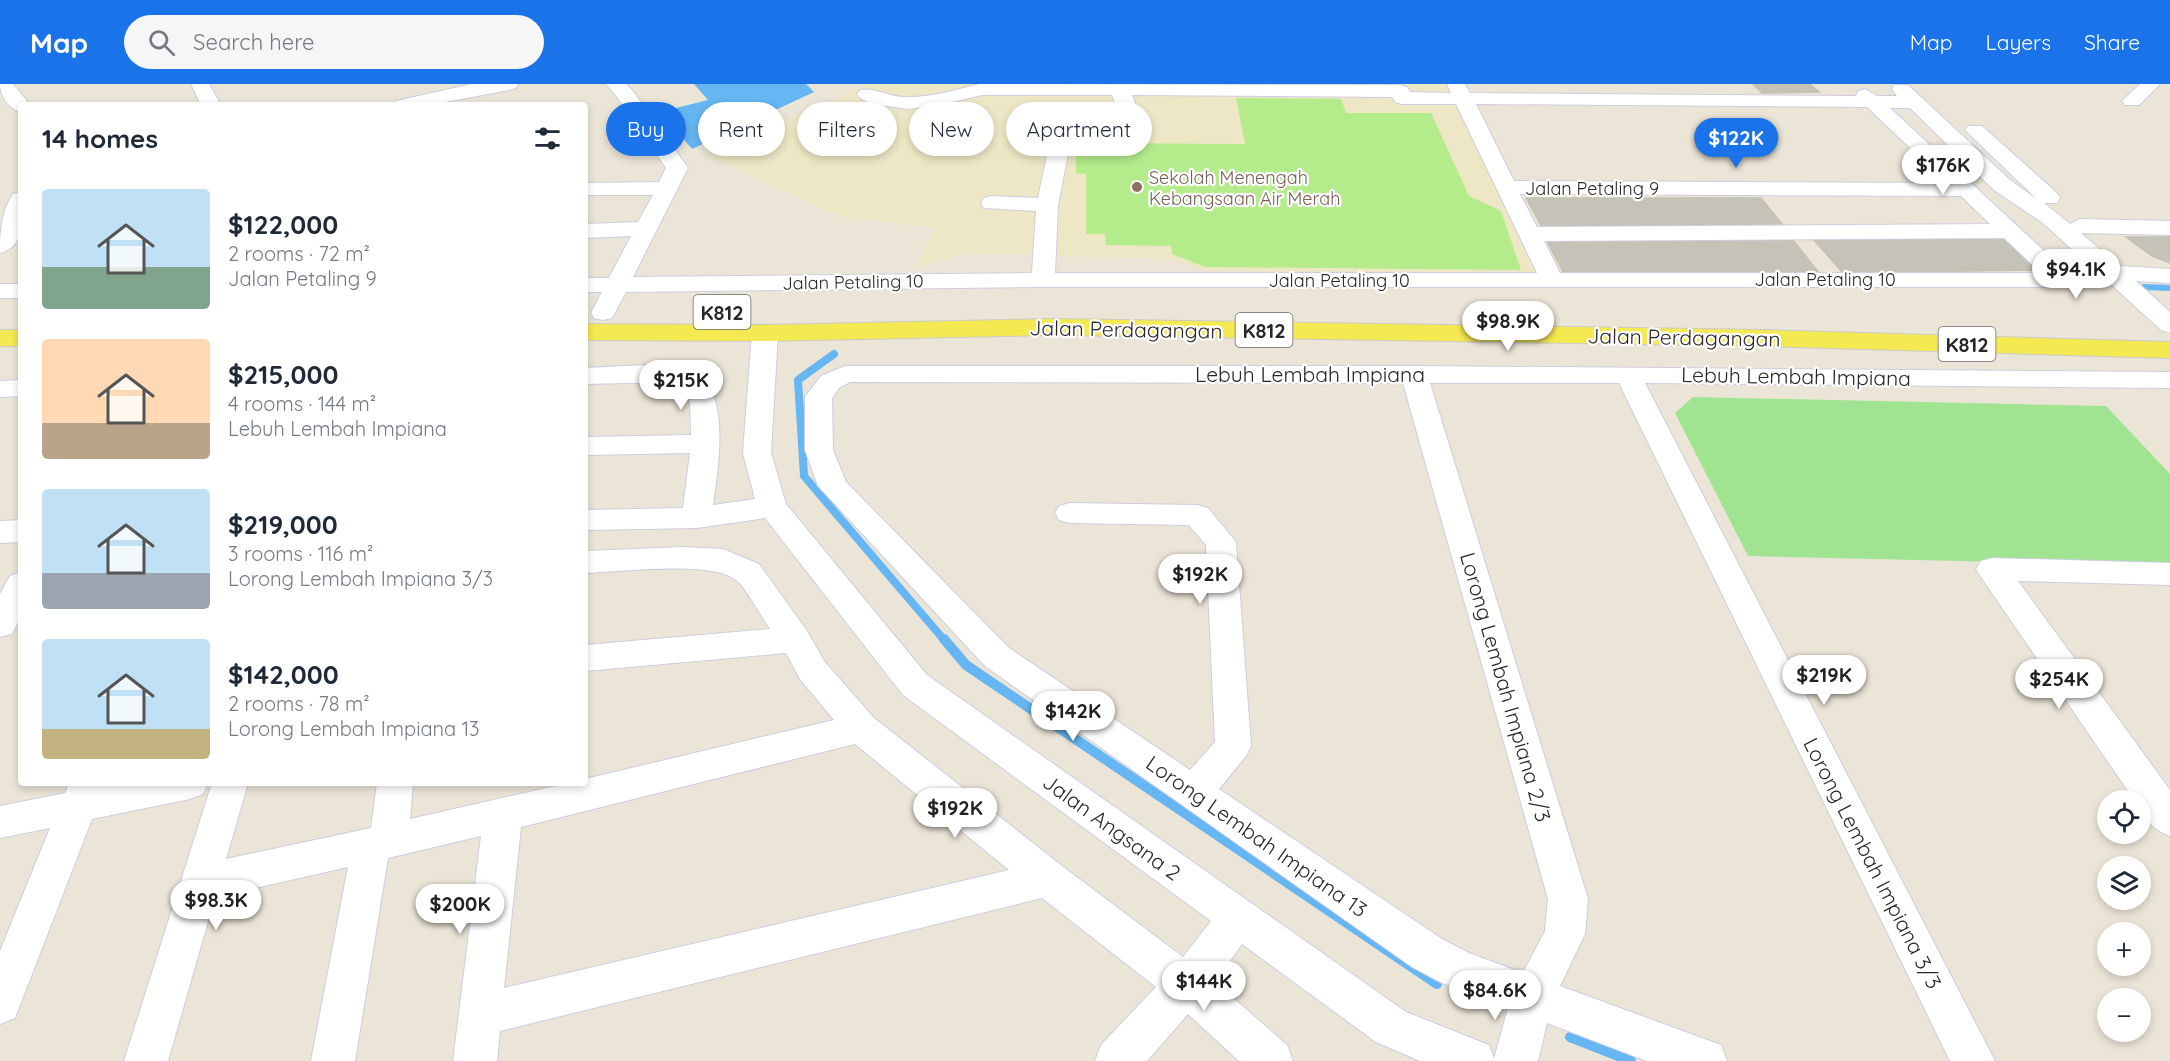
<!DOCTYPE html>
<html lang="en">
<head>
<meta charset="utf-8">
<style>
  :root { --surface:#fff; --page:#f6f6f7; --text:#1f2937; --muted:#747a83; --accent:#1a73e8 }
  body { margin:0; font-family:Quicksand,sans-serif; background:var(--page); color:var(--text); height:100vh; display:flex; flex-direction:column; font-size:22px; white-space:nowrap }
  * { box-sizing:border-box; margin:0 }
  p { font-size:20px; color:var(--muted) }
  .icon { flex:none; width:33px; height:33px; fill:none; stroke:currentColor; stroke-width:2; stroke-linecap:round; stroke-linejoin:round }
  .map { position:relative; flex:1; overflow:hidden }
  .drawer { position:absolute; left:18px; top:18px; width:570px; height:684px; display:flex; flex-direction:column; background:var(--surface); border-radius:6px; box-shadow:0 3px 9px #0003 }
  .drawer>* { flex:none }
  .top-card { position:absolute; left:606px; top:18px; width:570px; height:54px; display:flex; gap:12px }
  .buttons { position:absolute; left:2097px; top:706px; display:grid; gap:12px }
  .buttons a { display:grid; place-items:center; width:54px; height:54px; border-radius:50%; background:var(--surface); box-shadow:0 3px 9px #0003; font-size:30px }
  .price { position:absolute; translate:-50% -51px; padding:0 14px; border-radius:21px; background:#fff; color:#222; font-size:20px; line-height:39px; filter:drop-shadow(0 2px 3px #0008) }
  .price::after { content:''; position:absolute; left:50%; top:36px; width:18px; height:14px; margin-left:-9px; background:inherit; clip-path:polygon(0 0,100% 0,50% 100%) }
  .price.current { background:var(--accent); color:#fff }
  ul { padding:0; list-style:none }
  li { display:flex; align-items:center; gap:18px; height:150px; padding:0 24px }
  li span { display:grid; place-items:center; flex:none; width:168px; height:120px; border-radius:6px; color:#555 }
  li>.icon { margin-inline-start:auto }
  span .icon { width:72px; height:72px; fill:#fffc; stroke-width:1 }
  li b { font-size:26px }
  h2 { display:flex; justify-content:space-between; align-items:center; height:72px; padding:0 24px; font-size:26px }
  .pill { padding:0 21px; border-radius:27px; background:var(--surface); box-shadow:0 3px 9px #0003; font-size:21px; line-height:54px }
  .pill.current { background:var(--accent); color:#fff }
  header { display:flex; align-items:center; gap:36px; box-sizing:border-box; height:84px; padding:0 30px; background:var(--accent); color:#fff }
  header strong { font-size:28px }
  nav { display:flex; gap:33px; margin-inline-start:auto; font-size:21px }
  .search { width:420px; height:54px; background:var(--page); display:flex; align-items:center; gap:15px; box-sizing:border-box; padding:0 21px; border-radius:33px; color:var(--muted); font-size:22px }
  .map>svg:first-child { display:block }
</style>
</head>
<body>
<header>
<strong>Map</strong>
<div class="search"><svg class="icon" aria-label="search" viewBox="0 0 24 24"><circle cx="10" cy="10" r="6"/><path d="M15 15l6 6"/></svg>Search here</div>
<nav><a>Map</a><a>Layers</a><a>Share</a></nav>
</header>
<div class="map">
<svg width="2170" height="977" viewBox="0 0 2170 977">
  <rect width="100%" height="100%" fill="#ebe5d7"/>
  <!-- education -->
  <polygon fill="#eee7c5" points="867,0 1447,0 1539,191 1205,187 1171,175 968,169 914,183 937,144 842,133 711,74"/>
  <!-- green -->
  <polygon fill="#a0e491" points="1693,313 2106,322 2170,390 2170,482 1748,472 1675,329"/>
  <!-- pitch -->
  <polygon fill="#b4ec8c" points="1236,14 1341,15 1346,29 1431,29 1469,112 1501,127 1521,186 1205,183 1172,170 1171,162 1106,161 1105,150 1086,150 1086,90 1076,89 1076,59 1245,60"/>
  <!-- water -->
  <polygon fill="#65b6f2" points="694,0 806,0 814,8 692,65 660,28 708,16"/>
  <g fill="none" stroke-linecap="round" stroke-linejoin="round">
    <!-- stream-far2 -->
    <polyline stroke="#65b6f2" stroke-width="6" points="2144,203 2170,204"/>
    <!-- stream-far1 -->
    <polyline stroke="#65b6f2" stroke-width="8" points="834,270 798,296 804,392 945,557"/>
    <!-- stream -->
    <g stroke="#65b6f2" stroke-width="10">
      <polyline points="944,555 966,581 1437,900"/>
      <polyline points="1570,953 1631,977"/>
    </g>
  </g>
  <!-- building -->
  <g fill="#c5c2b7" stroke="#c5c2b1" stroke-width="1.5">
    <polygon points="1753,0 1810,0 1819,8 1762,9"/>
    <polygon points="1526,114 1761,114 1786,145 1543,145"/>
    <polygon points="2001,153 2037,186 1843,189 1813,155"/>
    <polygon points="2126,153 2170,153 2170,179 2152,172"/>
    <polygon points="1546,155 1793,156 1819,189 1563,188"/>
  </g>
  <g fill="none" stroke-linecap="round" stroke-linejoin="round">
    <!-- minor casing -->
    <g stroke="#cdcde1" stroke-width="2">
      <g id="minor">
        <path d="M0,0H13L30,21H21V28C9,25 0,12 0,0Z"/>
        <polygon points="191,0 209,0 221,21 201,21"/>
        <polygon points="472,0 518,0 516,4 509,6 429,21 393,21 396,17"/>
        <path d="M606,0H626L632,6L688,84L633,193L1032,189L1036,127L984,124L981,119L984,114L992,112L1038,114L1051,52C1065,32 1100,43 1119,30L1112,11H982L939,21L908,25L872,20L860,14L857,10L860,6C874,3 890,13 905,13C930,14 955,6 979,0L1400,1L1407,3L1410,8L1451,9L1447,0H1465L1470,9L1856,12L1858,7L1865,5L1877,12H1897L1892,5L1894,1H1908L2010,96L2037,115L1965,46L1968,42H1982L2057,109L2060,114L2057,119H2044L2070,140L2080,135L2170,137V151L2081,149L2119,182L2170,185V199L2136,197L2170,228V249L2161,246L2101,191L2104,196L2100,201L2092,203H1043L626,208L612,234L603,236L594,234L591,229L602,208H585V194H609L631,152L585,154V140L638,138L653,111H585V99L659,98L666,84L618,14ZM1132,11L1392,13L1395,18L1402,20H1456L1537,189H1055L1058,121L1071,55C1092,44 1124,55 1140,32ZM1476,20L1867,23L1947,99L1514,97ZM1890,24H1910L1994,106L2043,139L2100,191L2068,189ZM1520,110L1961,112L1990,140L1537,143ZM2004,154L2041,189H1560L1544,157Z"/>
        <polygon points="2140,0 2160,0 2139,21 2125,21 2122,17"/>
        <path d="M21,108C21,131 28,162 0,169C0,149 1,128 13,110Z"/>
        <rect x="0" y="200" width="21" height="14"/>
        <path d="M765,241L774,244L778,249L771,369L786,420L927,591L1406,928L1489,961L1494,975L1508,924L1442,899L1412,883L985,582L818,402L805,366V313L821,292L845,282H1414L2170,288V304L1645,299L1995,977H1950L1619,299H1430L1588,815L1585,850L1560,902L1721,961L1727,977H1647L1547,939L1538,977H1420L1376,958L1242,860L1215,898L1287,961L1293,977H1239L1188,930L1147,977H1095L1101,961L1156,903L1042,814L500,947L497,977H453L481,752L388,774L355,977H311L348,783L215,813L168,977H124L212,699H248L226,775L371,744L377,699H413L410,735L569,699H585V695L834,636L800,595L786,569L585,587V561L770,545C762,534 746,503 736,496C712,476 618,488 585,489V467L683,463L723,465L759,480L807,547L824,577L874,634L1062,782L1183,873L1211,837L903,611L765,434L697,444L585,446V426L683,424L690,369L585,371V353L691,351V346C690,328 693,306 674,298L585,300V284C615,283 647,279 677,282C736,289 718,381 713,421L755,415L743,369L752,249L756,244ZM850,298L1403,299L1548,815L1545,847L1523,889L1469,869L1442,855L1219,705L1246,672L1251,662L1236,458L1208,424L1197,421L1070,419L1059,422L1055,429L1059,436L1070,439L1189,441L1206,461L1215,658L1190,686L1009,564L846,398L833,366L832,314L839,304ZM855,660L1009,786L504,904L521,743Z"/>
        <polygon points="21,296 21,312 0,313 0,297"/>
        <polygon points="21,436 21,458 0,459 0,437"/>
        <path d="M1992,474L2170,479V501L2018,497L2170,706V752C2156,747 2140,734 2140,717H2135L1981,493L1976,485L1981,477Z"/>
        <polygon points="21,488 21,532 12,550 0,553 0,510 10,492"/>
        <polygon points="69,699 208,699 203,710 190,715 92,735 15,934 0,940 0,867 50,744 0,754 0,722 65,709"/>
      </g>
    </g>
    <!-- major casing -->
    <g stroke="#cbcbcb" stroke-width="2">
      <g id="major">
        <polygon points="1056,235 1764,246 2170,258 2170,274 1764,262 1056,251 765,257 585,256 585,240 765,241"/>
        <rect x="0" y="246" width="21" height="16"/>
      </g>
    </g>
    <!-- minor -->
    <use href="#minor" fill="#fff" fill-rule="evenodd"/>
    <!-- major -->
    <use href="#major" fill="#f5e952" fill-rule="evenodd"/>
  </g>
  <!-- markers -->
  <circle fill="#8d6e63" stroke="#fff" stroke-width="2" cx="1137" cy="103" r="6"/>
  <g text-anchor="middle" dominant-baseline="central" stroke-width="4.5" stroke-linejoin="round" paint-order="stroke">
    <!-- far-education labels -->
    <g font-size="18" fill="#785e54" stroke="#fff" text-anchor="start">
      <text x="1149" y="93">Sekolah Menengah<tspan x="1149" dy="21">Kebangsaan Air Merah</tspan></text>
    </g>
    <!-- far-street labels -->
    <g font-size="18" fill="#272727" stroke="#fff">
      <text x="1592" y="104">Jalan Petaling 9</text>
      <text x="1825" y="195">Jalan Petaling 10</text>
      <text x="1339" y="196">Jalan Petaling 10</text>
      <text transform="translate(853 198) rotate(-1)">Jalan Petaling 10</text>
    </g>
    <!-- shield labels -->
    <g fill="#fff" stroke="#686868" stroke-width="1.5">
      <rect x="693.5" y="211" width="57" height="34" rx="4.5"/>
      <rect x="1235.5" y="229" width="57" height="34" rx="4.5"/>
      <rect x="1938.5" y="243" width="57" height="34" rx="4.5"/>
    </g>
    <g font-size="20" font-weight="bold" fill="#272727">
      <text x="722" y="228">K812</text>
      <text x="1264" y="246">K812</text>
      <text x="1967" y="260">K812</text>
    </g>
    <!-- street labels -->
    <g font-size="21" fill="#272727" stroke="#fff">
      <text transform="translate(1126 245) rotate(1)">Jalan Perdagangan</text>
      <text transform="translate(1684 253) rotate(1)">Jalan Perdagangan</text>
      <text x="1310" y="290">Lebuh Lembah Impiana</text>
      <text transform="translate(1796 292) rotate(1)">Lebuh Lembah Impiana</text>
      <text transform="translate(1506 603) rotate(74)">Lorong Lembah Impiana 2/3</text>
      <text transform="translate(1112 743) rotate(36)">Jalan Angsana 2</text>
      <text transform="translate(1257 752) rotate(35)">Lorong Lembah Impiana 13</text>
      <text transform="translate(1873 779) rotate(63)">Lorong Lembah Impiana 3/3</text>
    </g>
  </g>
</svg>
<div class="buttons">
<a><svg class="icon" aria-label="locate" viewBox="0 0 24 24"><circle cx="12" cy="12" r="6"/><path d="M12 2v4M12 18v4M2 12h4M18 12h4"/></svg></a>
<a><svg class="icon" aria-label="layers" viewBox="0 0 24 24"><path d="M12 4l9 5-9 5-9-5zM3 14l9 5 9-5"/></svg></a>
<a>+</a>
<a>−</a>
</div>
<b class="price current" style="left:1736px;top:85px">$122K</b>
<b class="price" style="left:1943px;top:112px">$176K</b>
<b class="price" style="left:2076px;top:216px">$94.1K</b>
<b class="price" style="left:1508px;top:268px">$98.9K</b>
<b class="price" style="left:681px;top:327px">$215K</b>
<b class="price" style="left:1200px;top:521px">$192K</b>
<b class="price" style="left:1824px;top:622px">$219K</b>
<b class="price" style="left:2059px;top:626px">$254K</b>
<b class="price" style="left:1073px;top:658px">$142K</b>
<b class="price" style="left:955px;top:755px">$192K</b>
<b class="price" style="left:216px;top:847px">$98.3K</b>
<b class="price" style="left:460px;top:851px">$200K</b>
<b class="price" style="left:1204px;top:928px">$144K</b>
<b class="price" style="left:1495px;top:937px">$84.6K</b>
<div class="top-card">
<a class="pill current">Buy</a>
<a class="pill">Rent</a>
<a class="pill">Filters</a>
<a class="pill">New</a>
<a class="pill">Apartment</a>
</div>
<section class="drawer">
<h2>14 homes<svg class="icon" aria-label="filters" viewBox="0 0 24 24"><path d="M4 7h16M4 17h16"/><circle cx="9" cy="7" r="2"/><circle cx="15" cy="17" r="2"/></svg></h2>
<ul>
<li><span style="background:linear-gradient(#bfe0f5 65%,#7fa58c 0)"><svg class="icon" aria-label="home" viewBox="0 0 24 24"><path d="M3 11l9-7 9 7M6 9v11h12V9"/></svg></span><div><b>$122,000</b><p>2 rooms · 72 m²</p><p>Jalan Petaling 9</p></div></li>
<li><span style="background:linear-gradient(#ffd9b3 70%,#b9a48a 0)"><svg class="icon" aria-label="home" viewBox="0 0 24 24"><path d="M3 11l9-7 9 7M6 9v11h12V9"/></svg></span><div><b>$215,000</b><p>4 rooms · 144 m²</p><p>Lebuh Lembah Impiana</p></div></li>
<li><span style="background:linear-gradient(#bfe0f5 70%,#9aa5b1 0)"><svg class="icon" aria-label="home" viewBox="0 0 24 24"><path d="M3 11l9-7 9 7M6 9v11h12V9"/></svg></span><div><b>$219,000</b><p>3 rooms · 116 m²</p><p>Lorong Lembah Impiana 3/3</p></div></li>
<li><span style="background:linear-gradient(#bfe0f5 75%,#c2b280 0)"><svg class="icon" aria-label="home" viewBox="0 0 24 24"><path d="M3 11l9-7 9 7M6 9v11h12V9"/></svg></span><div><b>$142,000</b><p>2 rooms · 78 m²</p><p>Lorong Lembah Impiana 13</p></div></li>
</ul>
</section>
</div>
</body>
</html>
